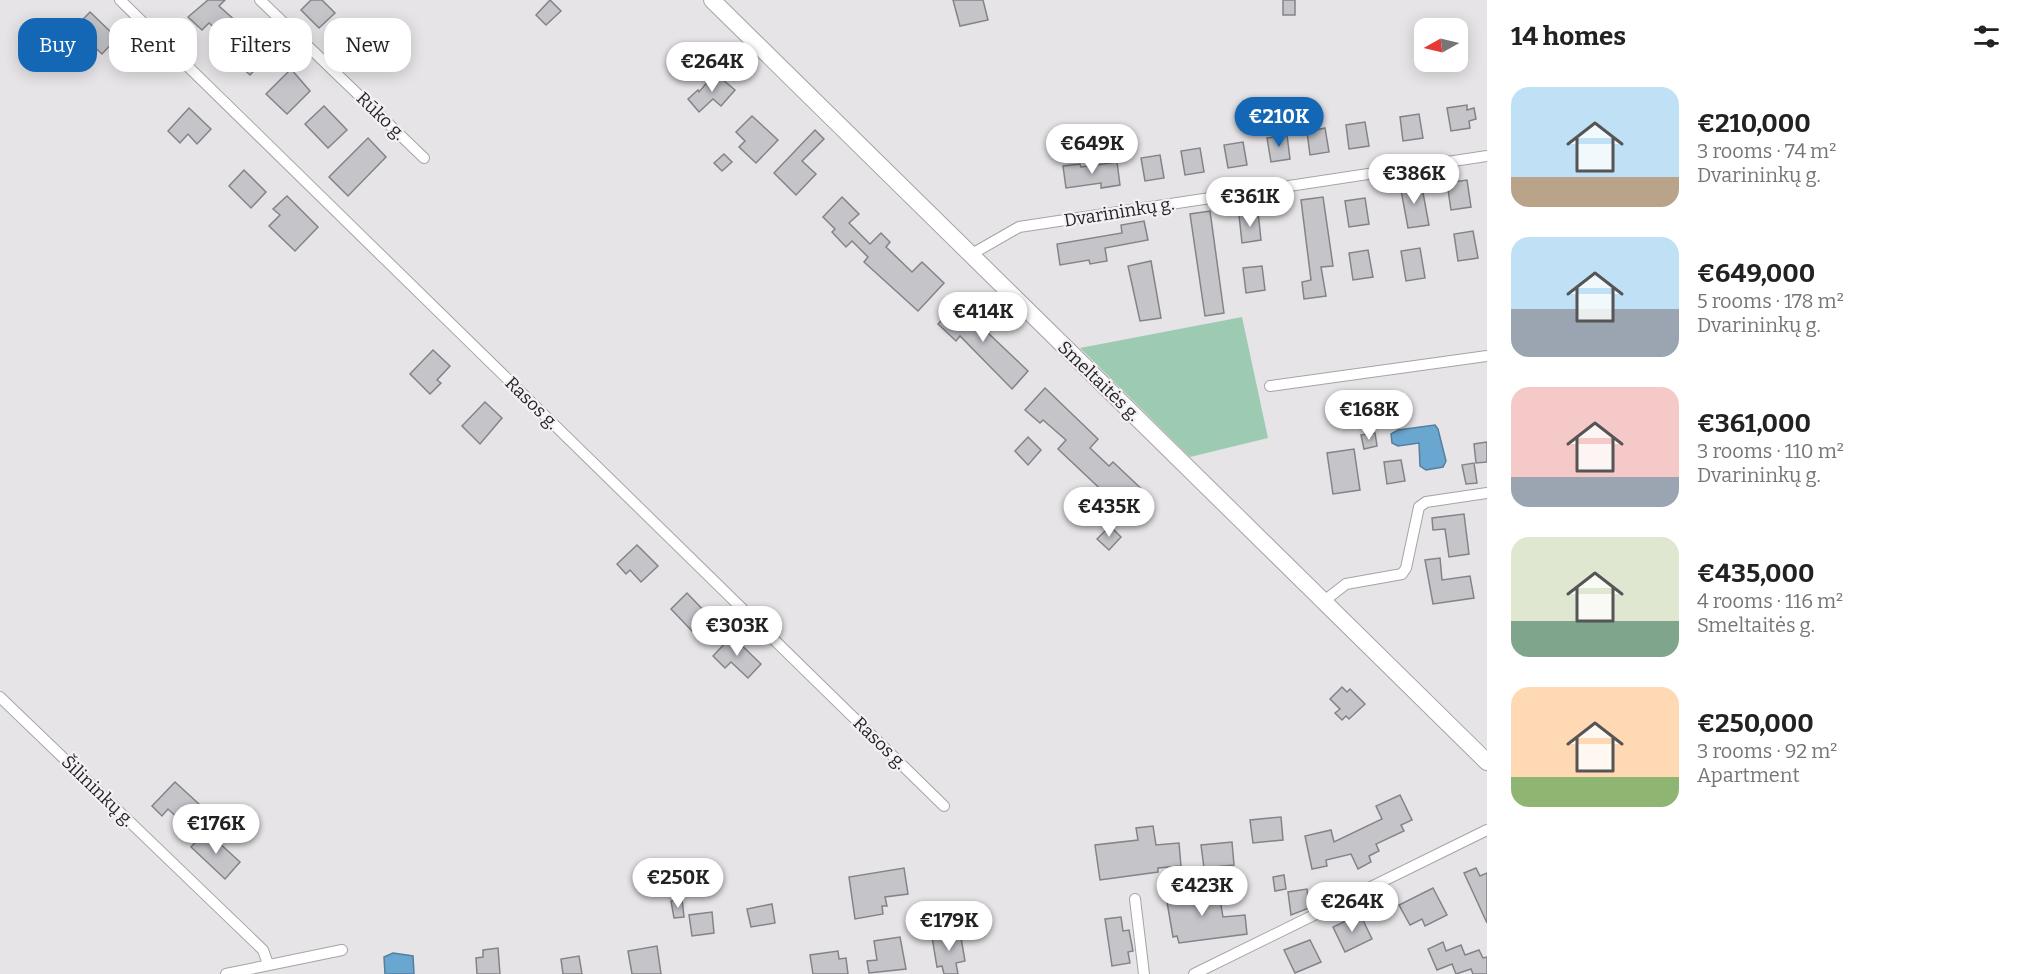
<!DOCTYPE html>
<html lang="en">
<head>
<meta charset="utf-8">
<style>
  :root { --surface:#fff; --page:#f2f2f2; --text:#222; --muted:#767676; --accent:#1367b5 }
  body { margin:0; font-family:Bitter,serif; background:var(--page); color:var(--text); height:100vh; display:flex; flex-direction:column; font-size:22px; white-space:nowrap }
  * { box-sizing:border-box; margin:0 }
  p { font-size:20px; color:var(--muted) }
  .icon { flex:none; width:33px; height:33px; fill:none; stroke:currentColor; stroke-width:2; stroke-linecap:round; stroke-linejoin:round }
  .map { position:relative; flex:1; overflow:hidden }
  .sheet { display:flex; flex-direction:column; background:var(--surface); width:540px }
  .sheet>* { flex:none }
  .guide { position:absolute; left:18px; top:18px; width:570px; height:54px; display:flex; gap:12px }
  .needle { width:39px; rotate:262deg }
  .fabs { position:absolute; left:1414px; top:18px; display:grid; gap:12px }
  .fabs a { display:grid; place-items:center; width:54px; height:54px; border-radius:12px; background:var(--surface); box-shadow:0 3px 15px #0003; font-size:30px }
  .price { position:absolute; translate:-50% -51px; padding:0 14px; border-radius:21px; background:#fff; color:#222; font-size:20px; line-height:39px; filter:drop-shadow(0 2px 3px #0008) }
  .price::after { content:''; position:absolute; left:50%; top:36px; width:18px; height:14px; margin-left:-9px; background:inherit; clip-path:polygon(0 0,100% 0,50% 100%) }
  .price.current { background:var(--accent); color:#fff }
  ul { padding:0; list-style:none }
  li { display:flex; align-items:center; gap:18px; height:150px; padding:0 24px }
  li span { display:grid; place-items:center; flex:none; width:168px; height:120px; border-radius:18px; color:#555 }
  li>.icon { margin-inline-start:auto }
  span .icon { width:72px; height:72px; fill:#fffc; stroke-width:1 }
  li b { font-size:26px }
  h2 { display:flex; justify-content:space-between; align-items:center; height:72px; padding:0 24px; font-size:26px }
  .pill { padding:0 21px; border-radius:18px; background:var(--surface); box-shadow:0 3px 15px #0003; font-size:21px; line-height:54px }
  .pill.current { background:var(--accent); color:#fff }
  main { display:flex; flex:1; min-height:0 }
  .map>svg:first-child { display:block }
</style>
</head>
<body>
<main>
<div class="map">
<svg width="1487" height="974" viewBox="0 0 1487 974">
  <rect width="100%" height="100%" fill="#e7e4e8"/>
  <!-- green -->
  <polygon fill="#9dcbb2" points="1242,317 1268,438 1190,457 1080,348"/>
  <!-- water -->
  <g fill="#69a6d0" stroke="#557f9d" stroke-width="1.5">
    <polygon points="1435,425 1438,429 1446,461 1443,467 1426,470 1420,466 1419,443 1398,446 1392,443 1391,434 1398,430"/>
    <polygon points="393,953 413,956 414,974 385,974 384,957"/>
  </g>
  <!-- building -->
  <g fill="#c5c4c9" stroke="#848388" stroke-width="1.5">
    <polygon points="208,0 225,0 219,6 247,31 251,33 254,29 273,51 250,75 226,53 233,45 209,23 202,30 188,17"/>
    <polygon points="311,0 322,0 335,13 319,28 301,10"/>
    <polygon points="550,0 561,11 546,25 536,15"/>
    <polygon points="953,0 983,0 988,20 960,26"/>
    <rect x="1283" y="0" width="12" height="15"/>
    <polygon points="90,12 117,38 102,54 86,39 75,51 63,40"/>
    <polygon points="361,37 378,54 364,70 346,52"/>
    <polygon points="291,69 310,91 287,114 266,94"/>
    <polygon points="715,73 735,90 721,106 713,99 699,112 688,99 698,90 699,92"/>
    <polygon points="1467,105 1467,110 1474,108 1476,119 1469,121 1470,128 1451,131 1447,108"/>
    <polygon points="324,106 347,130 328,148 305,124"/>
    <polygon points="189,108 211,129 197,144 188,134 180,143 168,131"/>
    <polygon points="1419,114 1423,138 1403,141 1400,117"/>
    <polygon points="752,116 778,140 756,163 739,147 745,141 736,132"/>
    <polygon points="1365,122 1369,146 1349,149 1346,125"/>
    <polygon points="1325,128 1329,152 1310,155 1307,132"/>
    <polygon points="815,130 824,139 802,161 816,174 796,195 774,173"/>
    <polygon points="1287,135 1290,159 1271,162 1267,138"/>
    <polygon points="368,138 386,157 348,196 329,177"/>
    <polygon points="1243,142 1247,165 1228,168 1224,145"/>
    <polygon points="1200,148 1204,172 1185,175 1181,151"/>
    <polygon points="724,154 732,162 722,171 714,163"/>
    <polygon points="1160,155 1164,178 1145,181 1141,158"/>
    <polygon points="1117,162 1120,185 1101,188 1101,183 1066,188 1063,166 1080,164 1081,167"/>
    <polygon points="244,170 266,192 251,208 229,186"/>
    <polygon points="1467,180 1471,207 1451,210 1447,183"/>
    <polygon points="1421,182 1429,225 1408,228 1400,185"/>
    <polygon points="287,196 318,227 295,251 269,226 280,215 273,209"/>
    <polygon points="842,197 859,214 849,223 870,244 881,233 890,242 886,247 912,272 922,262 944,283 918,311 864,262 868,257 852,241 846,247 832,232 835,229 823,217"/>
    <polygon points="1323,197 1333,266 1321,267 1326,296 1304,299 1302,282 1311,280 1301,200"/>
    <polygon points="1365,198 1369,224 1349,227 1345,201"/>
    <polygon points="1210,211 1224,313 1205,316 1190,214"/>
    <polygon points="1258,212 1261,240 1242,243 1239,215"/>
    <polygon points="1144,221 1148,240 1105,248 1107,261 1090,264 1089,260 1060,265 1057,244 1122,233 1121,225"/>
    <polygon points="1473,231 1478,258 1458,261 1454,234"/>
    <polygon points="1420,248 1425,278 1406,281 1401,251"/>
    <polygon points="1368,250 1373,277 1353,280 1349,253"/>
    <polygon points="1151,261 1161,318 1140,321 1128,266"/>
    <polygon points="1262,266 1265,290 1246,293 1243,268"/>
    <polygon points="962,300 979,317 977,319 988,329 986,331 1028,371 1012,389 960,336 956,341 938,324"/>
    <polygon points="433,350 450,366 437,380 441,383 430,394 410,374"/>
    <polygon points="1045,388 1098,439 1090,448 1109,466 1113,462 1148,495 1129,516 1058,449 1066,440 1043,420 1040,423 1025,410"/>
    <polygon points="485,402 502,418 480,444 462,426"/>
    <polygon points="1375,433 1377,446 1364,449 1361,435"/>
    <polygon points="1028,437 1041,450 1028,465 1015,451"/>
    <polygon points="1487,442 1487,462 1476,463 1474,444"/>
    <polygon points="1354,449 1360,490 1333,494 1327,453"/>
    <polygon points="1401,460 1405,481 1387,484 1384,462"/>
    <polygon points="1474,463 1477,483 1466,484 1462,465"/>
    <polygon points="1464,514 1469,554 1449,557 1445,529 1433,530 1432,518"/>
    <polygon points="1110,526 1121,537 1109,550 1097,539"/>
    <polygon points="637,545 658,566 641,582 630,570 626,574 617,564"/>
    <polygon points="1440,558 1442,580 1470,576 1474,598 1433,604 1425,560"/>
    <polygon points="687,593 708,615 692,631 671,609"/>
    <polygon points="732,636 761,664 748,678 731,662 725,668 713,656"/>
    <polygon points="1342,687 1347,692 1350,689 1365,704 1349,719 1346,716 1342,720 1335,713 1340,709 1330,699"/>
    <polygon points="175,782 199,804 182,822 168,809 162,816 152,806"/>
    <polygon points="1400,795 1412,820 1401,825 1404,831 1376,844 1379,851 1369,856 1371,862 1358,869 1351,854 1326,860 1327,866 1312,869 1305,836 1331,830 1334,842 1382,819 1376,806"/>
    <polygon points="1281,817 1283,840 1253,843 1250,820"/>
    <polygon points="1153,826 1156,845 1179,843 1181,866 1158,868 1158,872 1100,880 1095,845 1138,840 1136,828"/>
    <polygon points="206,831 240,862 225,879 191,847"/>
    <polygon points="1232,842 1234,865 1204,868 1201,845"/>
    <polygon points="904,868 908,894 885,897 887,906 882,906 883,914 855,919 849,877"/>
    <polygon points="1476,868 1480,876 1487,873 1487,923 1464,873"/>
    <polygon points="1284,875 1286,889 1275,891 1273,877"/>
    <polygon points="1218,887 1223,917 1245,915 1247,934 1179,943 1177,936 1173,937 1166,896"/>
    <polygon points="1433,888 1447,915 1425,926 1422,919 1410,925 1399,905"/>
    <polygon points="1307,889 1309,908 1291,915 1288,892"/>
    <polygon points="682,899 684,917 674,918 671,901"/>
    <polygon points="772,904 775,923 751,927 747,909"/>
    <polygon points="712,912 714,933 692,936 689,915"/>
    <polygon points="1360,914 1372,939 1345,952 1333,927"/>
    <polygon points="1121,917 1123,931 1129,930 1133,951 1128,952 1130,963 1112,966 1105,919"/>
    <polygon points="960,932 965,961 956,963 958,974 944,974 942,966 937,967 932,937"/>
    <polygon points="900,937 906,969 869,973 867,961 877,960 874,941"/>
    <polygon points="1310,940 1321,962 1295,973 1284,950"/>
    <polygon points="1443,942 1446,951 1461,945 1465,955 1479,950 1483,958 1487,957 1487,974 1473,974 1471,969 1456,974 1452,964 1437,970 1428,949"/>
    <polygon points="657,946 661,974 632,974 628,951"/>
    <polygon points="498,948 500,974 477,974 476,958 483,957 483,950"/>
    <polygon points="838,951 839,959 846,958 848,974 813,974 810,955"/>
    <polygon points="579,956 582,974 563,974 561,959"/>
  </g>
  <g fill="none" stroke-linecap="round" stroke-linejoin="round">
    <!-- minor casing -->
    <g stroke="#a6a3a7" stroke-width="12">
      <g id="minor">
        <polyline points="120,0 944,806"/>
        <polyline points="260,0 424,158"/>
        <polyline points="970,255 1019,227 1487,156"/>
        <polyline points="1270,386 1487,356"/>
        <polyline points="1324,601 1346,584 1402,574 1406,568 1419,507 1426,502 1487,493"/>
        <polyline points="0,697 263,950 268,964"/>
        <polyline points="1135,899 1144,974"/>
        <polyline points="226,974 342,950"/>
        <polyline points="1194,974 1487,830"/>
      </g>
    </g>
    <!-- secondary casing -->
    <g stroke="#a6a3a7" stroke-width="18">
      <polyline id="secondary" points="712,0 1487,762"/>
    </g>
    <!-- minor -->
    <use href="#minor" stroke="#fff" stroke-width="10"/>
    <!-- secondary -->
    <use href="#secondary" stroke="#fff" stroke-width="16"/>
  </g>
  <g text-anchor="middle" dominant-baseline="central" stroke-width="4.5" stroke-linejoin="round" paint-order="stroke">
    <!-- street labels -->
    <g font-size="18" fill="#252426" stroke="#f4f1f5">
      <text transform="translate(381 116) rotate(44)">Rūko g.</text>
      <text transform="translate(1119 212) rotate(-9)">Dvarininkų g.</text>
      <text transform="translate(1099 381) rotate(44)">Smeltaitės g.</text>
      <text transform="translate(532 403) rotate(44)">Rasos g.</text>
      <text transform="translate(880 743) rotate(44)">Rasos g.</text>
      <text transform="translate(98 791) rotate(44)">Šilininkų g.</text>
    </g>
  </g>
</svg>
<div class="fabs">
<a><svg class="needle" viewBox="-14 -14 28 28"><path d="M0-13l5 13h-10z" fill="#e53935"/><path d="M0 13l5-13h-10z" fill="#767676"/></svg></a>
</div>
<b class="price" style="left:712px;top:93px">€264K</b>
<b class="price current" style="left:1279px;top:148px">€210K</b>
<b class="price" style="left:1092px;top:175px">€649K</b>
<b class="price" style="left:1414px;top:205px">€386K</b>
<b class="price" style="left:1250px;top:228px">€361K</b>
<b class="price" style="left:983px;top:343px">€414K</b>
<b class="price" style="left:1369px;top:441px">€168K</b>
<b class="price" style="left:1109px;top:538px">€435K</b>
<b class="price" style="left:737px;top:657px">€303K</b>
<b class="price" style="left:216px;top:855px">€176K</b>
<b class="price" style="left:678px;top:909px">€250K</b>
<b class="price" style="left:1202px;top:917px">€423K</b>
<b class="price" style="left:1352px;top:933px">€264K</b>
<b class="price" style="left:949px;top:952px">€179K</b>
<div class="guide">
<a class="pill current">Buy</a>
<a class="pill">Rent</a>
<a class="pill">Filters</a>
<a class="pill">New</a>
</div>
</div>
<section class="sheet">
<h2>14 homes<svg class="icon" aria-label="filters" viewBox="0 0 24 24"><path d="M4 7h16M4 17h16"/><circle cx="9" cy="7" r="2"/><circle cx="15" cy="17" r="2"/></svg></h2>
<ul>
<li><span style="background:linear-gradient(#bfe0f5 75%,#b9a48a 0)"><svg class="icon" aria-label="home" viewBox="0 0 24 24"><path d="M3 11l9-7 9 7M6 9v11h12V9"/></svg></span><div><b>€210,000</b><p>3 rooms · 74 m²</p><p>Dvarininkų g.</p></div></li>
<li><span style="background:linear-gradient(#bfe0f5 60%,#9aa5b1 0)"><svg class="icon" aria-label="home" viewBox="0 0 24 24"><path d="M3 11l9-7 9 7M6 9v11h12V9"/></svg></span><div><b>€649,000</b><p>5 rooms · 178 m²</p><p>Dvarininkų g.</p></div></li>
<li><span style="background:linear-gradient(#f6c9c9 75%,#9aa5b1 0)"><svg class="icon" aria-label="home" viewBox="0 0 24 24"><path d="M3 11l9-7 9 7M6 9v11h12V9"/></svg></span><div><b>€361,000</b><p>3 rooms · 110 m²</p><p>Dvarininkų g.</p></div></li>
<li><span style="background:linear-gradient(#dfe7d0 70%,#7fa58c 0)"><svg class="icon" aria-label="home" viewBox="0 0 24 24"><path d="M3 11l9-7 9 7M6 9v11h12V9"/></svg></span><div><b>€435,000</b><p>4 rooms · 116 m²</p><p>Smeltaitės g.</p></div></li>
<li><span style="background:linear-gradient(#ffd9b3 75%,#8fb573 0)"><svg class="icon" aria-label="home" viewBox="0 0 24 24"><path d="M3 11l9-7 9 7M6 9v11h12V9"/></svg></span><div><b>€250,000</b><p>3 rooms · 92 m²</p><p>Apartment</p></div></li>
</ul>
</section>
</main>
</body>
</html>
